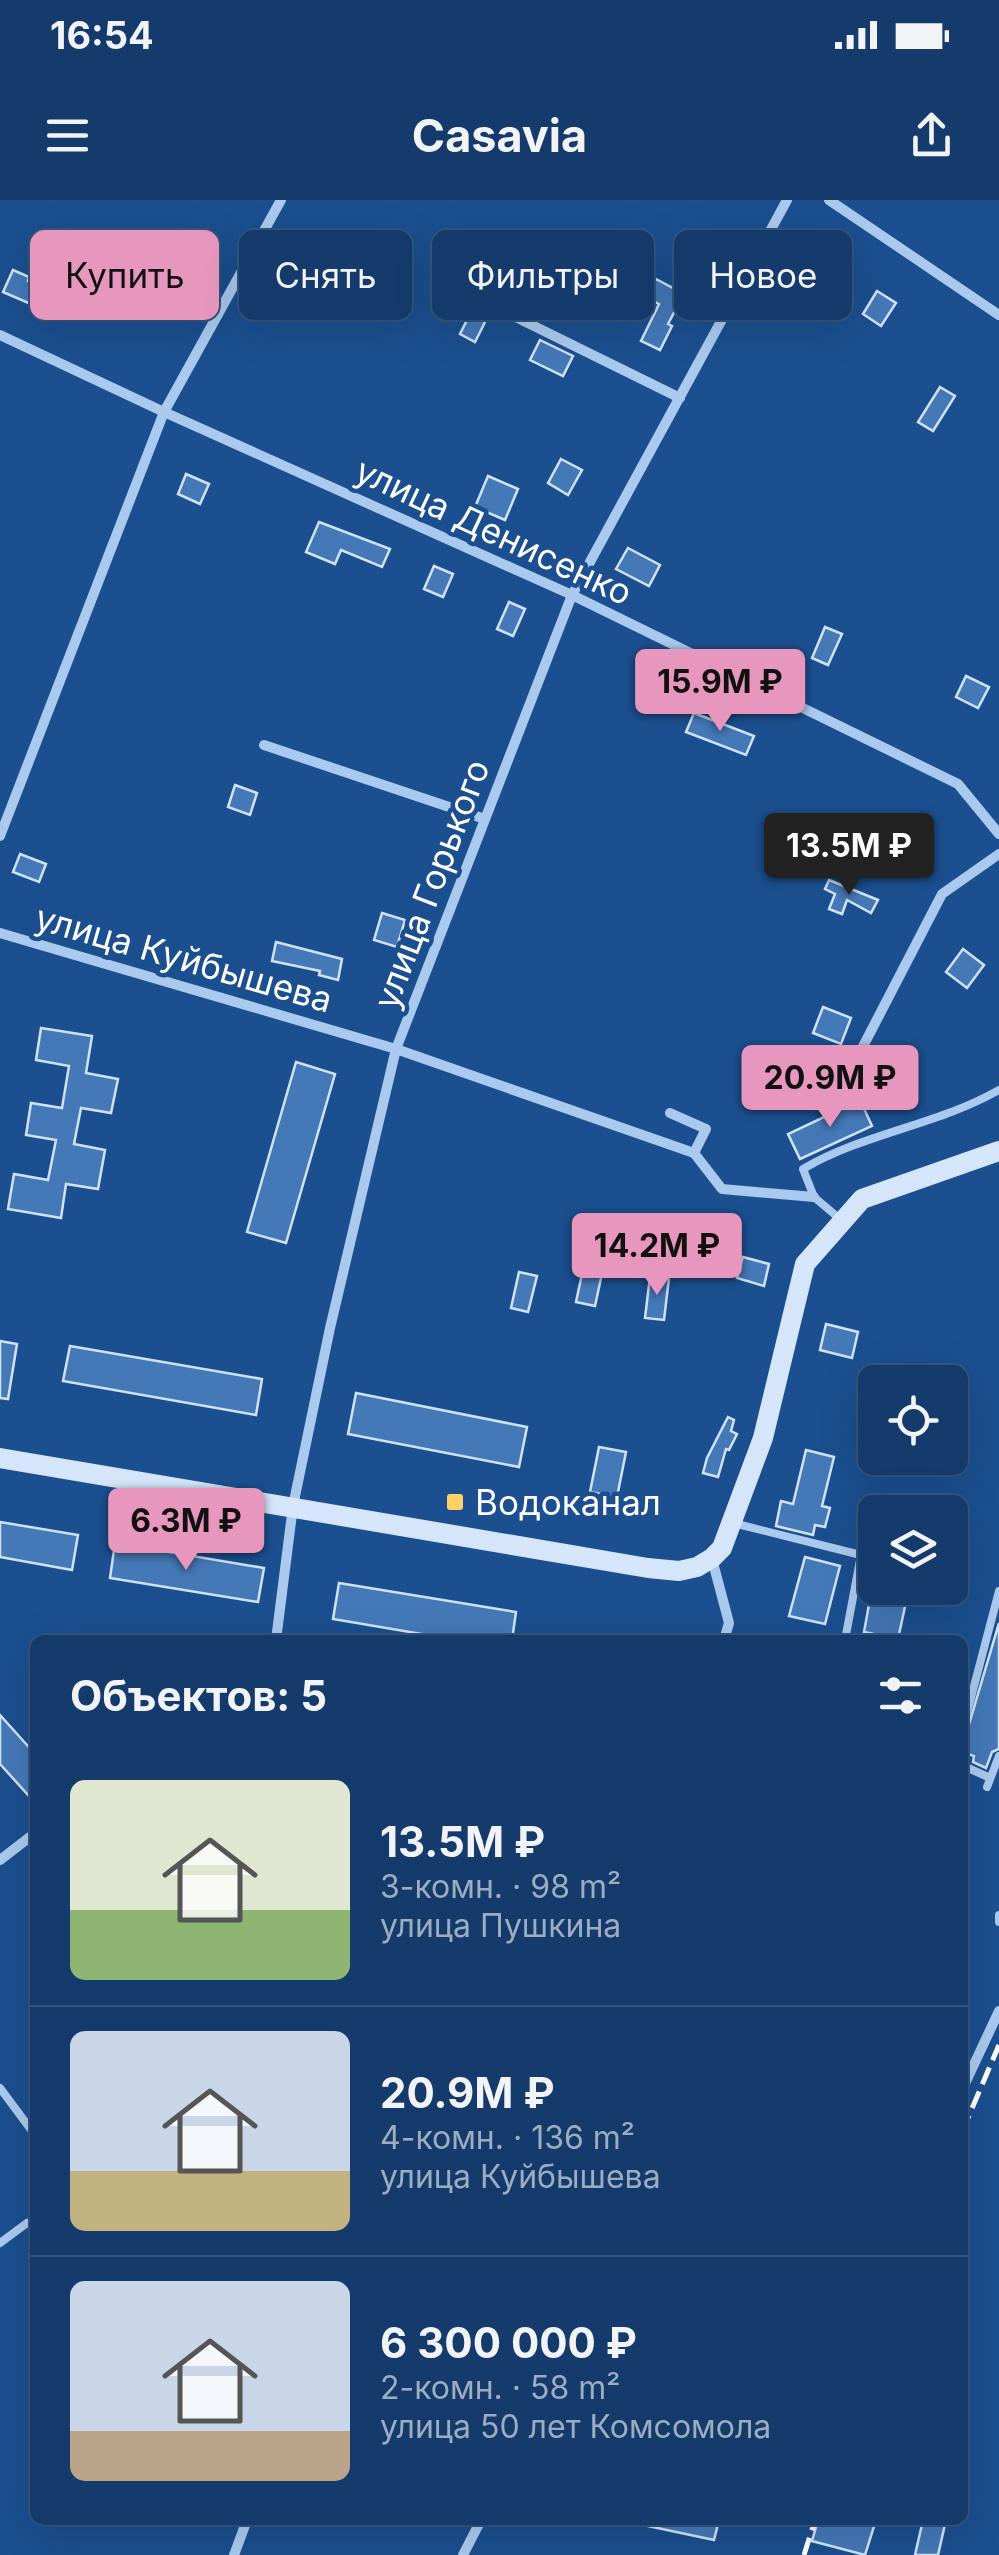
<!DOCTYPE html>
<html lang="ru">
<head>
<meta charset="utf-8">
<style>
  :root { --surface:#143b6b; --page:#1d4271; --text:#f1f3f6; --muted:#9dadc1; --line:#33557e; --accent:#e797bd }
  body { margin:0; font-family:Inter,sans-serif; background:var(--page); color:var(--text); height:100vh; display:flex; flex-direction:column; font-size:38px; white-space:nowrap }
  * { box-sizing:border-box; margin:0 }
  p { font-size:32px; color:var(--muted) }
  .icon { flex:none; width:55px; height:55px; fill:none; stroke:currentColor; stroke-width:2; stroke-linecap:round; stroke-linejoin:round }
  .map { position:relative; flex:1; overflow:hidden }
  .details { position:absolute; left:30px; top:1435px; width:938px; height:890px; display:flex; flex-direction:column; background:var(--surface); border-radius:15px; box-shadow:0 10px 40px #0002,0 0 0 2px var(--line) }
  .details>* { flex:none }
  .guide { position:absolute; left:30px; top:30px; width:940px; height:90px; display:flex; gap:20px }
  .controls { position:absolute; left:858px; top:1165px; display:grid; gap:20px }
  .controls a { display:grid; place-items:center; width:110px; height:110px; border-radius:15px; background:var(--surface); box-shadow:0 10px 40px #0002,0 0 0 2px var(--line); font-size:50px }
  .price { position:absolute; translate:-50% -85px; padding:0 22px; border-radius:10px; background:var(--accent); color:#111; font-size:32px; line-height:65px; filter:drop-shadow(0 2px 5px #0008) }
  .price::after { content:''; position:absolute; left:50%; top:60px; width:30px; height:22px; margin-left:-15px; background:inherit; clip-path:polygon(0 0,100% 0,50% 100%) }
  .price.active { background:#222; color:#fff }
  ul { padding:0; list-style:none }
  li { display:flex; align-items:center; gap:30px; height:250px; padding:0 40px }
  li+li { border-top:2px solid var(--line) }
  li span { display:grid; place-items:center; flex:none; width:280px; height:200px; border-radius:15px; color:#555 }
  li>.icon { margin-inline-start:auto }
  span .icon { width:120px; height:120px; fill:#fffc; stroke-width:1 }
  li b { font-size:42px }
  h2 { display:flex; justify-content:space-between; align-items:center; height:120px; padding:0 40px; font-size:42px }
  .pill { padding:0 35px; border-radius:15px; background:var(--surface); box-shadow:0 10px 40px #0002,0 0 0 2px var(--line); font-size:35px; line-height:90px }
  .pill.active { background:var(--accent); color:#111 }
  .status { display:flex; justify-content:space-between; align-items:center; height:70px; padding:0 50px; background:var(--surface); direction:ltr }
  .status svg { height:28px; fill:currentColor }
  header { display:flex; justify-content:space-between; align-items:center; height:130px; padding:0 40px; background:var(--surface); font-size:45px; font-weight:700 }
  .map>svg:first-child { display:block }
</style>
</head>
<body>
<div class="status"><b>16:54</b><svg viewBox="0 0 49 12"><path d="M0 12V9h3v3zM5 12V6h3v6zM10 12V3h3v9zM15 12V0h3v12zM26 1h20v11H26zM47 4h2v5h-2z"/></svg></div>
<header><svg class="icon" aria-label="menu" viewBox="0 0 24 24"><path d="M4 6h16M4 12h16M4 18h16"/></svg>Casavia<svg class="icon" aria-label="share" viewBox="0 0 24 24"><path d="M12 15V3M7 8l5-5 5 5M5 13v7h14v-7"/></svg></header>
<div class="map">
<svg width="999" height="2355" viewBox="0 0 999 2355">
  <rect width="100%" height="100%" fill="#1b4f8f"/>
  <!-- building -->
  <g fill="#4478b7" stroke="#cfe3fa" stroke-width="2.5">
    <polygon points="284,39 301,48 272,103 254,94"/>
    <polygon points="789,49 815,62 807,80 780,68"/>
    <polygon points="530,52 554,64 544,85 520,74"/>
    <polygon points="13,70 29,77 28,81 69,98 61,117 3,92"/>
    <polygon points="656,79 684,94 668,124 672,126 660,150 641,141 659,104 645,97"/>
    <polygon points="877,91 896,103 881,126 863,114"/>
    <polygon points="473,108 488,116 475,142 460,134"/>
    <polygon points="540,140 573,156 563,176 530,160"/>
    <polygon points="940,187 955,196 933,231 918,222"/>
    <polygon points="561,259 582,270 568,295 548,283"/>
    <polygon points="186,274 209,284 200,304 178,294"/>
    <polygon points="488,276 518,289 505,320 475,307"/>
    <polygon points="319,322 390,349 382,367 341,350 335,364 306,352"/>
    <polygon points="628,348 660,365 649,386 616,369"/>
    <polygon points="434,366 453,374 443,397 424,389"/>
    <polygon points="509,402 525,409 513,436 497,429"/>
    <polygon points="825,427 842,434 828,465 812,458"/>
    <polygon points="966,476 989,487 978,508 956,497"/>
    <polygon points="694,513 754,536 746,555 686,532"/>
    <polygon points="235,585 257,593 250,615 228,607"/>
    <polygon points="20,654 46,664 39,682 13,672"/>
    <polygon points="829,680 878,700 871,713 847,700 842,714 829,709 835,694 825,689"/>
    <polygon points="382,713 405,720 397,747 374,740"/>
    <polygon points="276,742 342,759 338,780 319,775 320,771 272,761"/>
    <polygon points="963,749 984,765 967,788 946,772"/>
    <polygon points="823,807 851,818 841,844 813,833"/>
    <polygon points="41,828 92,836 86,873 118,879 111,913 81,908 74,944 105,950 98,989 66,984 61,1018 8,1009 14,974 48,980 56,940 26,935 31,903 62,908 69,866 36,860"/>
    <polygon points="296,862 335,874 286,1043 247,1032"/>
    <polygon points="860,900 872,926 800,959 788,934"/>
    <polygon points="743,1057 769,1064 764,1086 737,1078"/>
    <polygon points="585,1060 604,1064 595,1106 576,1102"/>
    <polygon points="519,1072 537,1076 528,1112 511,1108"/>
    <polygon points="650,1076 669,1078 664,1120 645,1118"/>
    <polygon points="826,1124 858,1132 852,1158 820,1150"/>
    <polygon points="0,1141 17,1144 8,1199 0,1198"/>
    <polygon points="70,1146 262,1179 256,1215 63,1181"/>
    <polygon points="356,1193 527,1227 519,1267 348,1234"/>
    <polygon points="728,1217 734,1220 731,1231 737,1234 729,1250 726,1249 718,1277 703,1273 707,1258"/>
    <polygon points="599,1247 626,1252 617,1297 590,1292"/>
    <polygon points="806,1250 834,1257 822,1306 830,1308 825,1327 815,1325 813,1335 776,1326 781,1301 793,1304"/>
    <polygon points="0,1322 78,1335 72,1370 0,1357"/>
    <polygon points="115,1343 264,1368 258,1402 110,1378"/>
    <polygon points="805,1357 840,1366 825,1424 789,1416"/>
    <polygon points="339,1383 516,1412 512,1440 457,1440 333,1419"/>
    <polygon points="872,1388 909,1388 898,1439 864,1432"/>
    <polygon points="999,1423 999,1549 992,1552 986,1568 973,1562 974,1556 962,1552 962,1548"/>
    <polygon points="0,1515 35,1554 35,1588 28,1595 0,1564"/>
    <polygon points="649,2320 719,2320 714,2340 648,2326"/>
    <polygon points="818,2320 876,2320 865,2355 812,2341"/>
    <polygon points="923,2320 946,2320 938,2355 915,2355"/>
  </g>
  <g fill="none" stroke-linecap="round" stroke-linejoin="round">
    <!-- lane -->
    <g stroke="#a9c9ee" stroke-width="8">
      <path d="M840,1019L814,997L803,969C864,933 938,925 999,890"/>
      <polyline points="733,1323 861,1355 845,1440"/>
      <polyline points="962,1532 999,1391"/>
      <polyline points="962,1561 966,1567 990,1578"/>
      <polyline points="987,1587 999,1556"/>
      <polyline points="999,1715 999,1722"/>
      <polyline points="0,1888 35,1935"/>
      <polyline points="0,2043 27,2023 35,2021"/>
    </g>
    <!-- street -->
    <g stroke="#a9c9ee" stroke-width="10">
      <polyline points="829,0 999,115"/>
      <polyline points="475,97 680,198"/>
      <polyline points="0,135 164,212 572,395 958,584 999,634"/>
      <polyline points="264,545 485,619"/>
      <polyline points="0,636 164,212 281,0"/>
      <polyline points="0,733 396,849 694,953"/>
      <polyline points="857,858 942,694 999,654"/>
      <polyline points="670,913 706,929 694,953 722,989 814,997"/>
      <polyline points="712,1359 729,1423 724,1440"/>
      <polyline points="276,1440 293,1306 330,1128 396,849 572,395 787,0"/>
      <polyline points="0,1660 35,1633"/>
      <polyline points="962,1890 999,1811"/>
      <polyline points="234,2355 247,2320"/>
      <polyline points="463,2355 481,2320"/>
    </g>
    <!-- secondary -->
    <polyline stroke="#d6e6fa" stroke-width="20" points="0,1258 648,1368 679,1371 697,1367 712,1358 722,1348 763,1238 805,1064 862,999 999,951"/>
    <!-- rail -->
    <g stroke="#fff" stroke-width="5" stroke-dasharray="18 8" stroke-linecap="butt">
      <polyline points="962,1932 999,1845"/>
      <polyline points="804,2355 815,2320"/>
    </g>
  </g>
  <!-- markers -->
  <rect fill="#ffd166" stroke="#1b4f8f" stroke-width="4" x="445" y="1292" width="20" height="20" rx="5"/>
  <g text-anchor="middle" dominant-baseline="central" stroke-width="9" stroke-linejoin="round" paint-order="stroke">
    <!-- street labels -->
    <g font-size="35" fill="#fff" stroke="#1b4f8f">
      <text transform="translate(494 331) rotate(25)">улица Денисенко</text>
      <text transform="translate(431 684) rotate(-69)">улица Горького</text>
      <text transform="translate(184 758) rotate(16)">улица Куйбышева</text>
    </g>
    <!-- poi labels -->
    <g font-size="35" fill="#fff" stroke="#1b4f8f" text-anchor="start">
      <text x="475" y="1302">Водоканал</text>
    </g>
  </g>
</svg>
<div class="controls">
<a><svg class="icon" aria-label="locate" viewBox="0 0 24 24"><circle cx="12" cy="12" r="6"/><path d="M12 2v4M12 18v4M2 12h4M18 12h4"/></svg></a>
<a><svg class="icon" aria-label="layers" viewBox="0 0 24 24"><path d="M12 4l9 5-9 5-9-5zM3 14l9 5 9-5"/></svg></a>
</div>
<b class="price" style="left:720px;top:534px">15.9M ₽</b>
<b class="price active" style="left:849px;top:698px">13.5M ₽</b>
<b class="price" style="left:830px;top:930px">20.9M ₽</b>
<b class="price" style="left:657px;top:1098px">14.2M ₽</b>
<b class="price" style="left:186px;top:1373px">6.3M ₽</b>
<div class="guide">
<a class="pill active">Купить</a>
<a class="pill">Снять</a>
<a class="pill">Фильтры</a>
<a class="pill">Новое</a>
</div>
<section class="details">
<h2>Объектов: 5<svg class="icon" aria-label="filters" viewBox="0 0 24 24"><path d="M4 7h16M4 17h16"/><circle cx="9" cy="7" r="2"/><circle cx="15" cy="17" r="2"/></svg></h2>
<ul>
<li><span style="background:linear-gradient(#dfe7d0 65%,#8fb573 0)"><svg class="icon" aria-label="home" viewBox="0 0 24 24"><path d="M3 11l9-7 9 7M6 9v11h12V9"/></svg></span><div><b>13.5M ₽</b><p>3-комн. · 98 m²</p><p>улица Пушкина</p></div></li>
<li><span style="background:linear-gradient(#c9d6e8 70%,#c2b280 0)"><svg class="icon" aria-label="home" viewBox="0 0 24 24"><path d="M3 11l9-7 9 7M6 9v11h12V9"/></svg></span><div><b>20.9M ₽</b><p>4-комн. · 136 m²</p><p>улица Куйбышева</p></div></li>
<li><span style="background:linear-gradient(#c9d6e8 75%,#b9a48a 0)"><svg class="icon" aria-label="home" viewBox="0 0 24 24"><path d="M3 11l9-7 9 7M6 9v11h12V9"/></svg></span><div><b>6 300 000 ₽</b><p>2-комн. · 58 m²</p><p>улица 50 лет Комсомола</p></div></li>
</ul>
</section>
</div>
</body>
</html>
